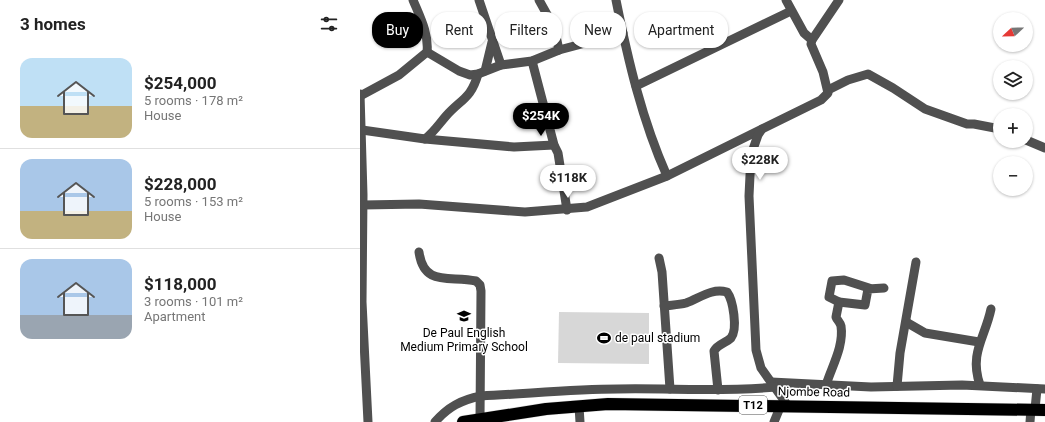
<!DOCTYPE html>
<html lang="en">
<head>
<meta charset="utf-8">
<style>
  :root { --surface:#fff; --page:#f6f6f6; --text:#222; --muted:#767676; --line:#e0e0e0; --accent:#000 }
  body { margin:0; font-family:Roboto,sans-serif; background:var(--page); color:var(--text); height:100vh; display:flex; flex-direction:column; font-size:15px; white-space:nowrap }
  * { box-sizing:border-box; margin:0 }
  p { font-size:13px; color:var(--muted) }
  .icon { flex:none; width:22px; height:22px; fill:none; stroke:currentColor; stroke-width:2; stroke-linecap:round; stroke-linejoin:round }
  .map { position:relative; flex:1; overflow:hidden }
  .panel { display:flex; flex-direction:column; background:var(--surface); width:360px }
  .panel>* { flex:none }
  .top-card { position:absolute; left:12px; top:12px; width:380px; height:36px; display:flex; gap:8px }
  .needle { width:26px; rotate:248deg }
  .buttons { position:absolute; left:633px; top:12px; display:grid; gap:8px }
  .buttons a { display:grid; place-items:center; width:40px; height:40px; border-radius:50%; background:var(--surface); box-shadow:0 1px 3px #0004; font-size:20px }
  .price { position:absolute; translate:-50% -34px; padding:0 9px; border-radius:14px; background:#fff; color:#222; font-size:13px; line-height:26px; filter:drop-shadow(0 1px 2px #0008) }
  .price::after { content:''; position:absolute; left:50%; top:24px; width:12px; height:9px; margin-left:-6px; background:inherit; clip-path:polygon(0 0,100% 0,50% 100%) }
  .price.current { background:var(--accent); color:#fff }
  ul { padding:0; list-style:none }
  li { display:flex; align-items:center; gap:12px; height:100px; padding:0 20px }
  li+li { border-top:1px solid var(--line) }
  li span { display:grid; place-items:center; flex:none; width:112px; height:80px; border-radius:12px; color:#555 }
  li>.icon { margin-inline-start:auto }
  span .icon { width:48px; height:48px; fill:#fffc; stroke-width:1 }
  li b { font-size:17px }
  h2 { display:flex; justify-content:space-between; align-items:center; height:48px; padding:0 20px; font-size:17px }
  .chip { padding:0 14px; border-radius:16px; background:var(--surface); box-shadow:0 1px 3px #0004; font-size:14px; line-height:36px }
  .chip.current { background:var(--accent); color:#fff }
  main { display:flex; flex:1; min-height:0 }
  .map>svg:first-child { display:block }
</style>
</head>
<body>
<main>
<section class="panel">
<h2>3 homes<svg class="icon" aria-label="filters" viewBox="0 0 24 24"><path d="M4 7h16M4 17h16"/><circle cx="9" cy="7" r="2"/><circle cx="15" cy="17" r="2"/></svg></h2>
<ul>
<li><span style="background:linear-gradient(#bfe0f5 60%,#c2b280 0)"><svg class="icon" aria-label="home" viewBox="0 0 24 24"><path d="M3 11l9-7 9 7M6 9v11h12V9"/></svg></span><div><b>$254,000</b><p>5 rooms · 178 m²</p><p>House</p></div></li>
<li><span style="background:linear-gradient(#a9c7e8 65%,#c2b280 0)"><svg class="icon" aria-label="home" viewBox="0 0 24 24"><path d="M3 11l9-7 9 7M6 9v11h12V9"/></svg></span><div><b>$228,000</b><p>5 rooms · 153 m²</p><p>House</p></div></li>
<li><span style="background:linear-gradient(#a9c7e8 70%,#9aa5b1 0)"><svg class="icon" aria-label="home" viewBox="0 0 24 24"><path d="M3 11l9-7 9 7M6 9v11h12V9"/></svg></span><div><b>$118,000</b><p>3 rooms · 101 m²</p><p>Apartment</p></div></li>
</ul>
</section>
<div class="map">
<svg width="685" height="422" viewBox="0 0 685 422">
  <rect width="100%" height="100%" fill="#fff"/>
  <!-- green -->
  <polygon fill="#d7d7d7" points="199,312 289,313 289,364 198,363"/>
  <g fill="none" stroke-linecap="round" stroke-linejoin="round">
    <!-- highway casing -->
    <g stroke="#dbdbdb" stroke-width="13">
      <polyline id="highway" points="103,422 186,409 248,404 685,410"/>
    </g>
    <!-- minor -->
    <g stroke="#505050" stroke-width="9">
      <polyline points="119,0 141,65"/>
      <polyline points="179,0 194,27 199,50"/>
      <path d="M256,0C268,60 282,120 307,176"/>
      <polyline points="426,0 444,33 452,40"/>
      <polyline points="67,52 99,71 110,75 118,74 141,65 172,61 199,50 263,33"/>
      <polyline points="172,61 194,145 198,153 207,210"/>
      <polyline points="125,71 132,42"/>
      <polyline points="276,86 431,11"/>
      <polyline points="468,90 488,80 508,74 533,88 565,109 607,124 614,124 640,129"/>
      <polyline points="0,94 3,195 2,302 8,422"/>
      <path d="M0,96L39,75L67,52C69,34 60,17 53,0"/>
      <polyline points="2,130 65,139 154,147 194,145"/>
      <path d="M65,139C74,132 79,124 86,116C101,99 111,99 118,74"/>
      <polyline points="666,140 685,148"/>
      <polyline points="3,205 59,204 165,212 227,207 307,176 402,129"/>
      <path d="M59,252C64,288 91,275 116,281L120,285L121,291L120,419"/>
      <polyline points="299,258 302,272 310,389"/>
      <polyline points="479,302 505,305 508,289 524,288"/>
      <path d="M304,306C311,305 319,305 326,303C340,298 351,288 367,292C373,300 378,329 371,338C366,343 358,344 354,351L358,390"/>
      <polyline points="546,322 565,333 619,342"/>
      <polyline points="411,382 511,387 602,385 685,389"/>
      <path d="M466,385C472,366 484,346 481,326C480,322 477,320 476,317L479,302L469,297L472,281L484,280L509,288"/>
      <path d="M620,385C609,353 625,338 631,309"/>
      <polyline points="537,386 540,353 556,262"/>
      <polyline points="219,406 220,422"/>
      <polyline points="428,406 401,368 396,350 389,196 391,155 398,135 402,129 461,100 468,93 463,72 451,44 452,40 479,0"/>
      <polyline points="675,409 677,389"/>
      <path d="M75,422C88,407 101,400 121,396C166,394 212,389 258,389C310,388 363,392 416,387"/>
      <polyline points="414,422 421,405"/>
      <polyline points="670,422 671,409"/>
    </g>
    <!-- highway -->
    <use href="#highway" stroke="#000" stroke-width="12"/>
  </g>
  <!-- icons -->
  <defs>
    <g id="school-bare" transform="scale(1.08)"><path d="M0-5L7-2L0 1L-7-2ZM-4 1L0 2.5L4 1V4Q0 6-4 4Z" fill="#000" stroke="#fff" stroke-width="2.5" paint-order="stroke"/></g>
    <g id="stadium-bare" transform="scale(1.08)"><path d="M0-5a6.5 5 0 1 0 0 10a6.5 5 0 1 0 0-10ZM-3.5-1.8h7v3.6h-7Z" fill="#000" stroke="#fff" stroke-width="2.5" paint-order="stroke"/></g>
  </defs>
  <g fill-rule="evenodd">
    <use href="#school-bare" x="104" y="316"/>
    <use href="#stadium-bare" x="244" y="338"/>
  </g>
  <g text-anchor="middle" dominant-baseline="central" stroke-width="3" stroke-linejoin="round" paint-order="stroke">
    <!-- shield labels -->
    <rect fill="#fff" stroke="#4c4c4c" stroke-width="1" x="379" y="396" width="28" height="18" rx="3"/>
    <g font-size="11" font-weight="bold" fill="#000">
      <text x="393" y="405">T12</text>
    </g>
    <!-- poi labels -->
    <g font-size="12" fill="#000" stroke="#fff">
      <text x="104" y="333">De Paul English<tspan x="104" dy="14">Medium Primary School</tspan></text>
      <text x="255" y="338" text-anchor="start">de paul stadium</text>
    </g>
    <!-- street labels -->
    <g font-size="12" fill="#000" stroke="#fff">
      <text transform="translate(454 392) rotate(1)">Njombe Road</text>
    </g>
  </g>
</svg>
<div class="buttons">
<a><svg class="needle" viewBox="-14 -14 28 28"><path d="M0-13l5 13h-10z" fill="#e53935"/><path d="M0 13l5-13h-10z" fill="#767676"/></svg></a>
<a><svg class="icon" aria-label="layers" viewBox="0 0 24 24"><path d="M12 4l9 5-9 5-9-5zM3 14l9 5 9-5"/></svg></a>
<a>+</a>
<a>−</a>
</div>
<b class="price current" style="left:181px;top:137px">$254K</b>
<b class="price" style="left:400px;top:181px">$228K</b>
<b class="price" style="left:208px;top:199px">$118K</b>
<div class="top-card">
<a class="chip current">Buy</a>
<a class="chip">Rent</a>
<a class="chip">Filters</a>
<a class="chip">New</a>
<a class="chip">Apartment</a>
</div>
</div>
</main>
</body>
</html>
